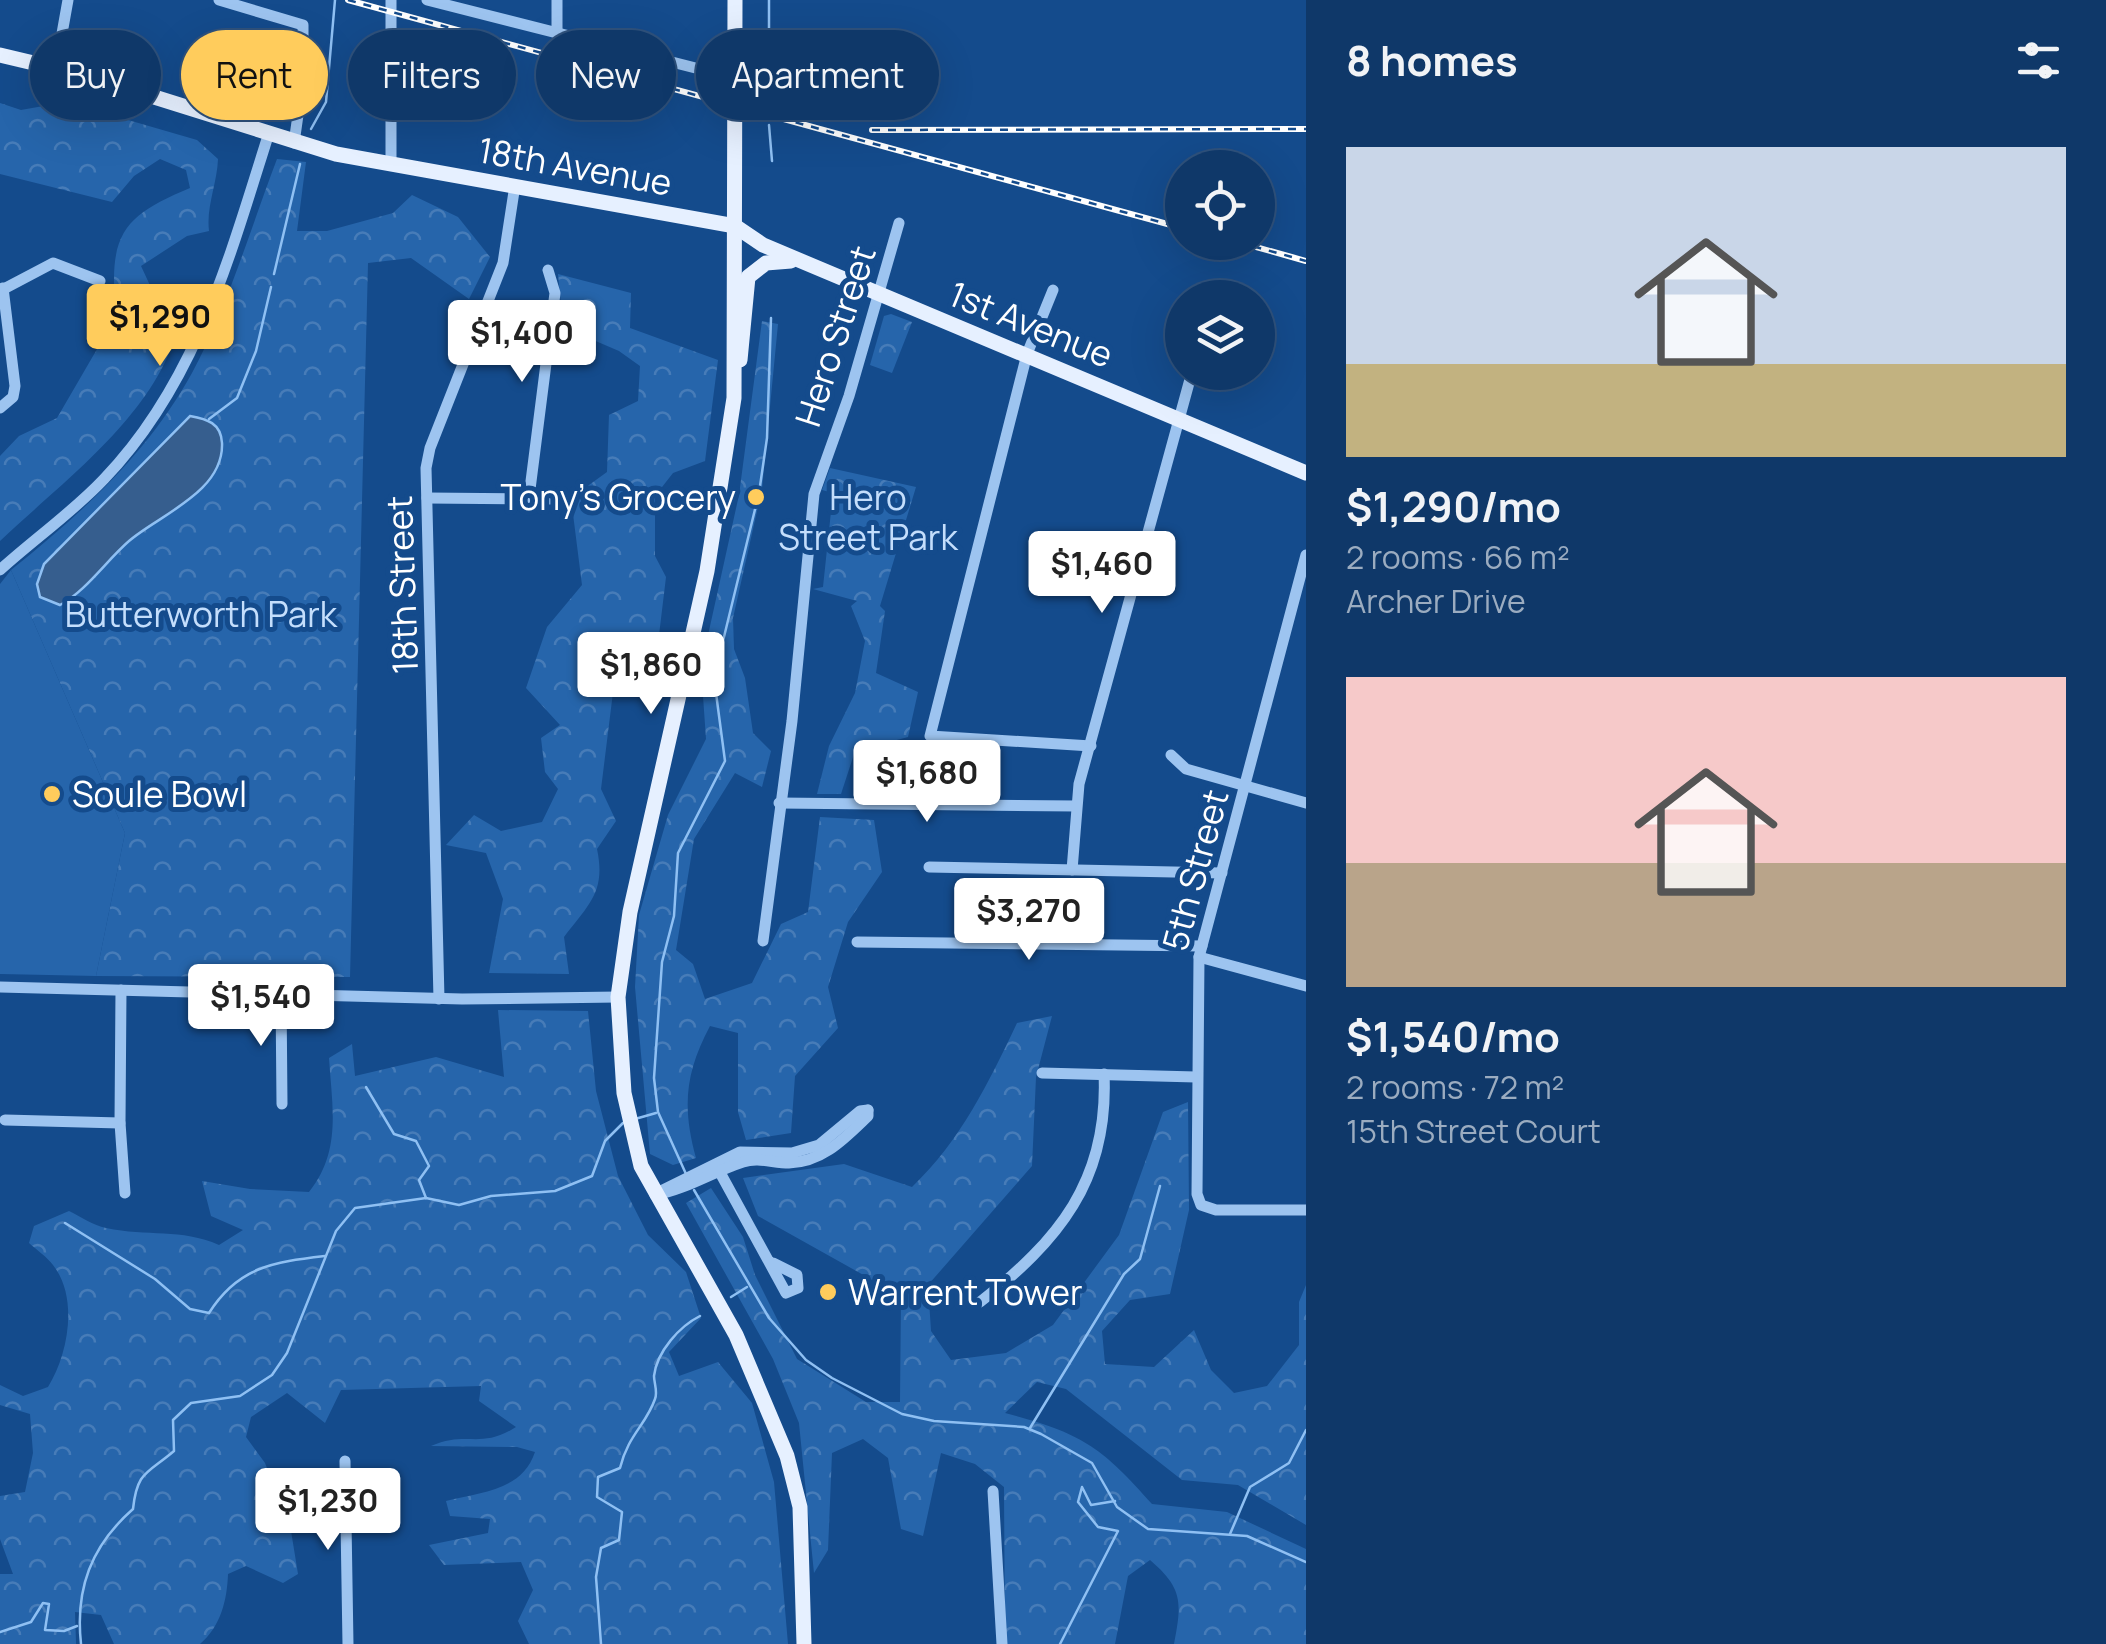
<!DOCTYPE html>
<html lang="en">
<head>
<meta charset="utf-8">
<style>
  :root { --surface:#0f3869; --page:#1d4371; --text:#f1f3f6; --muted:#9bacc0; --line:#2f527d; --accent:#ffcc5c }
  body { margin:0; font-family:Manrope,sans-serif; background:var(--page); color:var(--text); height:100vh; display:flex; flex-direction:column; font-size:38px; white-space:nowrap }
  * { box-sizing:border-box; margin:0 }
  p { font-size:32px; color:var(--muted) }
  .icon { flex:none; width:55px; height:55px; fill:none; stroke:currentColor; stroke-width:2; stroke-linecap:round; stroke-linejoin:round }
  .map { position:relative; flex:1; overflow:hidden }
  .sheet { display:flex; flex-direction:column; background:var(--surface); width:800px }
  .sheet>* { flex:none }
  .banner { position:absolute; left:30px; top:30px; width:950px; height:90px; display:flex; gap:20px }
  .buttons { position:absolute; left:1165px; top:150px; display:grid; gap:20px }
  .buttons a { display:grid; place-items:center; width:110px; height:110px; border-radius:50%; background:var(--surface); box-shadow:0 10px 40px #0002,0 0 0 2px var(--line); font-size:50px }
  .price { position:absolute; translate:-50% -85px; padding:0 22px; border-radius:10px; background:#fff; color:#222; font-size:32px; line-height:65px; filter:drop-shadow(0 2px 5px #0008) }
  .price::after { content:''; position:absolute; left:50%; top:60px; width:30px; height:22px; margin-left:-15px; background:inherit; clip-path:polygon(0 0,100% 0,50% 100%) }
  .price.on { background:var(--accent); color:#111 }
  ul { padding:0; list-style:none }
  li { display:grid; align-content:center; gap:20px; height:530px; padding:0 40px }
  li span { display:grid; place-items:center; height:310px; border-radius:0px; color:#555 }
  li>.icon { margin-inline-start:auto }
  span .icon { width:180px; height:180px; fill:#fffc; stroke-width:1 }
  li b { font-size:42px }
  h2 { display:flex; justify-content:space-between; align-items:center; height:120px; padding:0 40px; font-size:42px }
  .chip { padding:0 35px; border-radius:45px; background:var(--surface); box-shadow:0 10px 40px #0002,0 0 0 2px var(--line); font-size:35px; line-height:90px }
  .chip.on { background:var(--accent); color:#111 }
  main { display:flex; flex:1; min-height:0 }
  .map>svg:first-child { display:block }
</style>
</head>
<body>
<main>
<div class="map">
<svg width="1306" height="1644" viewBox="0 0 1306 1644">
  <defs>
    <pattern id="forest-crowns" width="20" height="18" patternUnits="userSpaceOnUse" patternTransform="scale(2.5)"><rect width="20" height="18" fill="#2665ab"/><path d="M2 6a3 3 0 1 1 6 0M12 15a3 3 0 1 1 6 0" fill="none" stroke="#477cb8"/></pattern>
  </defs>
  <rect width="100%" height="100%" fill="#144b8c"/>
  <!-- forest -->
  <g fill="url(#forest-crowns)">
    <path d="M66,102L197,140L218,159C217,184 206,207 209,231L187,236L141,266L154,294L132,308L115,299C109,229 131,213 190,188L186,170L160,159L134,176L112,202L0,174V103L21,110Z"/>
    <path d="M277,159L306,162L297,231H327L393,213L412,195L458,217L490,257L469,299L411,258L368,263L350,977L96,976L125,833L11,570C82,513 148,453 192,373C228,306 250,230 277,159Z"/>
    <path d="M558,274L631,293L630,328L718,360L705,461L673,473L655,496V556L666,577L659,635L639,637L615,676L601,789L616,821L597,849C606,892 589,904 564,937L569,974L489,973L503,899L486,853L446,845L474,815L501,831L542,822L558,789L545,772L541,738L560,725L526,688L547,627L582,585L571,498L607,472L609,415L638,401L640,366L619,351L563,327Z"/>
    <polygon points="891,314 912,322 892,373 870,365 884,316"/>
    <path d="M160,318L178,325C159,412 62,482 0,541V456L19,436L57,418L107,332L143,337Z"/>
    <path d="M762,321L778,324L762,489L733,618L734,649L745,678L753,733L771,751L762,787L735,773L694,839L676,950L693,964L705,999L752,983L781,924L808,912L820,817L874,820L882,872L848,922L828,987L838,1028L795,1076L791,1133L746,1140L738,1112V1033L710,1026C685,1073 682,1107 696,1158L673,1165L650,1154L635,987L639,915L668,815L706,739L701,667L739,495Z"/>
    <polygon points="830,468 916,487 880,606 885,611 876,673 918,692 908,737 855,751 841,794 817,794 829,746 855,693 865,641 851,606 857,601 813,589 823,587 833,493 822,490"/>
    <path d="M498,1010L588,1011L596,1091L618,1176L648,1235L686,1272L701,1318L669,1352L679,1376L718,1362L752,1403L774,1482L788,1644H529L518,1621L533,1590L521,1562L444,1565L429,1545L488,1533L490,1519L450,1516L446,1501C481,1492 522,1491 535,1452L517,1447L431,1446C468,1430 480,1450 516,1427L479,1401L481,1386L341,1390L325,1423L287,1393L251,1417L246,1437L265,1463L291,1531L298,1574L283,1583L246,1566L228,1574C227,1600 221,1626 200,1644H114L101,1615L75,1612L76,1644H0V1574H13L0,1539V1496L25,1492L33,1453L30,1414L0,1405V1385L23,1396L48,1387C68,1355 79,1298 53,1265C47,1257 37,1250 29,1243L34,1226L69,1211C81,1217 93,1225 106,1228C147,1237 181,1228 219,1245L243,1230L211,1216L202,1181L250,1189L309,1192C342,1151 332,1106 329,1058L352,1044L355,1076L436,1057L504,1077Z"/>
    <path d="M1052,1016L1036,1077L1032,1166L928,1285L931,1331L951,1360L1006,1353L1053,1325L1119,1235L1163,1112L1188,1102L1189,1210L1170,1294L1130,1300L1102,1331L1105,1364L1154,1367L1194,1330L1211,1370L1234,1393L1267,1386L1299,1345V1302L1306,1285V1525L1238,1485L1182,1480L1066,1389L1037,1382L1005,1413C1081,1433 1101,1446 1152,1504L1227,1512L1306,1549V1644H1174C1182,1603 1183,1588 1150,1560L1128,1576L1115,1644H1005L1004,1487L975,1464L941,1453L923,1536L901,1529L888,1458L863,1439L832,1453L828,1550L814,1573L799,1423L773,1359L686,1203L711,1188L743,1237L755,1275L797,1359L866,1402H900L901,1296L758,1216L743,1178L844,1164L912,1187C961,1140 988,1084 1017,1023Z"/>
  </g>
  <!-- pitch -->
  <polygon fill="#2665ab" points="11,570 125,833 96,976 0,974 0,584"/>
  <!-- water -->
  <path fill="#365e8e" stroke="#8fc0f3" stroke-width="2.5" d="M190,416C207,419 221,423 222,443C224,492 159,515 129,541C106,561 86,591 60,605L40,597L37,584L44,564Z"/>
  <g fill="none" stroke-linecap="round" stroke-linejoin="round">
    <!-- stream -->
    <g stroke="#8fc0f3" stroke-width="2.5">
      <polyline points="769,0 769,97"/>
      <polyline points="769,125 772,161"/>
      <polyline points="311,129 326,102 335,0"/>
      <polyline points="274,274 300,164"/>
      <polyline points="209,419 237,398 256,351 271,287"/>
      <polyline points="366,1087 394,1134 416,1141 429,1166 419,1180 426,1198"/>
      <polyline points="635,1119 656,1113"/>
      <polyline points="686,1174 658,1112 654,1078 662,962 674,916 678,853 725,761 714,678 759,493 767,438 771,318"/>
      <polyline points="694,1190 769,1318 806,1360 832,1378 902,1414 934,1421 1024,1427 1041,1434 1092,1463 1117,1507 1148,1529 1247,1536 1306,1562"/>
      <path d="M65,1223L155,1279L190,1309L209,1313C238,1267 273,1262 325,1256"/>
      <polyline points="731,1297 747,1287"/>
      <polyline points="1030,1428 1124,1274 1140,1259 1160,1186"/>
      <polyline points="1230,1534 1250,1487 1289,1463 1306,1430"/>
      <polyline points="0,1632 31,1622 43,1603 49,1604 45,1630 64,1631 77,1626"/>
      <path d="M81,1644C75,1589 91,1546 133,1509C137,1471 147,1474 174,1451L173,1420L191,1403L240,1396L272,1375L287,1353L336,1231L355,1208L426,1198L459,1205L491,1196L555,1191L592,1176L605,1141L623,1123"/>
      <path d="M601,1644L596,1577L601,1548L619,1540L622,1512L597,1497L598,1477L620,1468C628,1435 646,1425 655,1399C658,1392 654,1383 654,1376C657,1351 680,1326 700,1316"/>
      <polyline points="1060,1644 1118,1531 1098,1527 1078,1502 1082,1487 1091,1505 1115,1501"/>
    </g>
    <!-- minor -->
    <g stroke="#9dc4f0" stroke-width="11">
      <polyline points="219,0 303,25 303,80 294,143"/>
      <polyline points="427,0 735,78"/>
      <polyline points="557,0 557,34"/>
      <polyline points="56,67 68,0"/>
      <polyline points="391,163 391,0"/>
      <polyline points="1053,290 1027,354 930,736 1091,746"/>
      <polyline points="0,291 53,263 100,281"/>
      <polyline points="0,408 13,397 15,386 3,288"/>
      <polyline points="529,497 555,293 548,270"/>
      <polyline points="427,498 552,499"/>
      <polyline points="1306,555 1199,957 1197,1194 1201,1205 1216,1210 1306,1210"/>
      <path d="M0,570C34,539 73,512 104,479C196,383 229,259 268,136"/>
      <polyline points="1171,755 1186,769 1306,803"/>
      <polyline points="779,803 1076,806"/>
      <polyline points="929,867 1222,873"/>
      <polyline points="1072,870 1079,784 1192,372"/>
      <polyline points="763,941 792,721 814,494 849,396 899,223"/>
      <polyline points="857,942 1202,946"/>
      <polyline points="1199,957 1306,986"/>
      <polyline points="0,987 462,999 618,997"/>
      <polyline points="121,990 120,1123 125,1193"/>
      <polyline points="281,994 282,1104"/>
      <polyline points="439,999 426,468 430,448 503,263 515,185"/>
      <polyline points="1042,1073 1196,1077"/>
      <polyline points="5,1120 120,1123"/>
      <polyline points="717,1167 786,1293 798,1288 797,1275 773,1263"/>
      <polyline points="661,1191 740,1152 792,1153 819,1145 860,1111 868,1110"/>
      <path d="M655,1195C687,1189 712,1172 743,1162C758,1157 773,1163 789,1163C823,1162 845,1138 868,1116V1110"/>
      <path d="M980,1302C1058,1241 1109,1181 1104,1074"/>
      <polyline points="345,1461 348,1644"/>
      <polyline points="993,1491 1002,1644"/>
    </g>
    <!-- major -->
    <g stroke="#e6f0ff" stroke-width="15">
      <polyline points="735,0 734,398 707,571 630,912 618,997 624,1093 641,1166 736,1335 787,1456 800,1507 804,1644"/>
      <polyline points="0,55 84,75 336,154 735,226 763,245 1306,473"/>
      <polyline points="740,360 748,277 766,263 791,261"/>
    </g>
    <!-- rail casing -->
    <g stroke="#fff" stroke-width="6">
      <g id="rail">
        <polyline points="348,0 1182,228"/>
        <polyline points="872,130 1306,129"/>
        <polyline points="1238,242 1306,261"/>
      </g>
    </g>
    <!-- rail -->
    <use href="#rail" stroke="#144b8c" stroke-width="2.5" stroke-dasharray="8" stroke-linecap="butt"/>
  </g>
  <!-- markers -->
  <g fill="#ffcc5c" stroke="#144b8c" stroke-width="4">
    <circle cx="756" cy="497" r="10"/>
    <circle cx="52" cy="794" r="10"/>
    <circle cx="828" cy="1292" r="10"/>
  </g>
  <g text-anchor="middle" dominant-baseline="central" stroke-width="10" stroke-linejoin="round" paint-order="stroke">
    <!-- street labels -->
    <g font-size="35" fill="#fff" stroke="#144b8c">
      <text transform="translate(575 166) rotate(10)">18th Avenue</text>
      <text transform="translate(1031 324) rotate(22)">1st Avenue</text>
      <text transform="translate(835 336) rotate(-72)">Hero Street</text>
      <text transform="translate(402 585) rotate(-92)">18th Street</text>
      <text transform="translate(1195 870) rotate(-75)">5th Street</text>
    </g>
    <!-- poi labels -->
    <g font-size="35" fill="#fff" stroke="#144b8c" text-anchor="start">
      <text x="736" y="497" text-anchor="end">Tony's Grocery</text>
      <text x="72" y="794">Soule Bowl</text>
      <text x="848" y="1292">Warrent Tower</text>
    </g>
    <!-- park labels -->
    <g font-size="35" fill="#c4defc" stroke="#144b8c">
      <text x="868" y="497">Hero<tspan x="868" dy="40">Street Park</tspan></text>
      <text x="201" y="614">Butterworth Park</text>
    </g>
  </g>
</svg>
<div class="buttons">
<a><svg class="icon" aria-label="locate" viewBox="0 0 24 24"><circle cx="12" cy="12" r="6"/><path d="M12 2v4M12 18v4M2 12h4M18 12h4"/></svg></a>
<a><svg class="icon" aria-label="layers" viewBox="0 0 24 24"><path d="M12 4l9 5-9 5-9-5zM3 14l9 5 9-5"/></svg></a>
</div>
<b class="price on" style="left:160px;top:369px">$1,290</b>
<b class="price" style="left:522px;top:385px">$1,400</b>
<b class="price" style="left:1102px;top:616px">$1,460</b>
<b class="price" style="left:651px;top:717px">$1,860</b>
<b class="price" style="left:927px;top:825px">$1,680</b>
<b class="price" style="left:1029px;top:963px">$3,270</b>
<b class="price" style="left:261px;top:1049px">$1,540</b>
<b class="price" style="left:328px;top:1553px">$1,230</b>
<div class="banner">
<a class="chip">Buy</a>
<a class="chip on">Rent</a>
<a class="chip">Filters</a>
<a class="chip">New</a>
<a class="chip">Apartment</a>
</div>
</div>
<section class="sheet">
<h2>8 homes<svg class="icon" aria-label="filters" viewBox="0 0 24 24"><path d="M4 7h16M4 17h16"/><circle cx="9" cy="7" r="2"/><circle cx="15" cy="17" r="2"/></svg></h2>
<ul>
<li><span style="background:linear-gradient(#c9d6e8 70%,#c2b280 0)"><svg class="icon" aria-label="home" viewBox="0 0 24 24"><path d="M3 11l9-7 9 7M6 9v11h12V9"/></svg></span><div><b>$1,290/mo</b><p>2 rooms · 66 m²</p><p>Archer Drive</p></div></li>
<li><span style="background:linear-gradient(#f6c9c9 60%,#b9a48a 0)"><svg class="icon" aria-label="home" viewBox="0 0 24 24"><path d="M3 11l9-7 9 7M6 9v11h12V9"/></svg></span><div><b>$1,540/mo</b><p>2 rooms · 72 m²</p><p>15th Street Court</p></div></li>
</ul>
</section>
</main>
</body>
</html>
